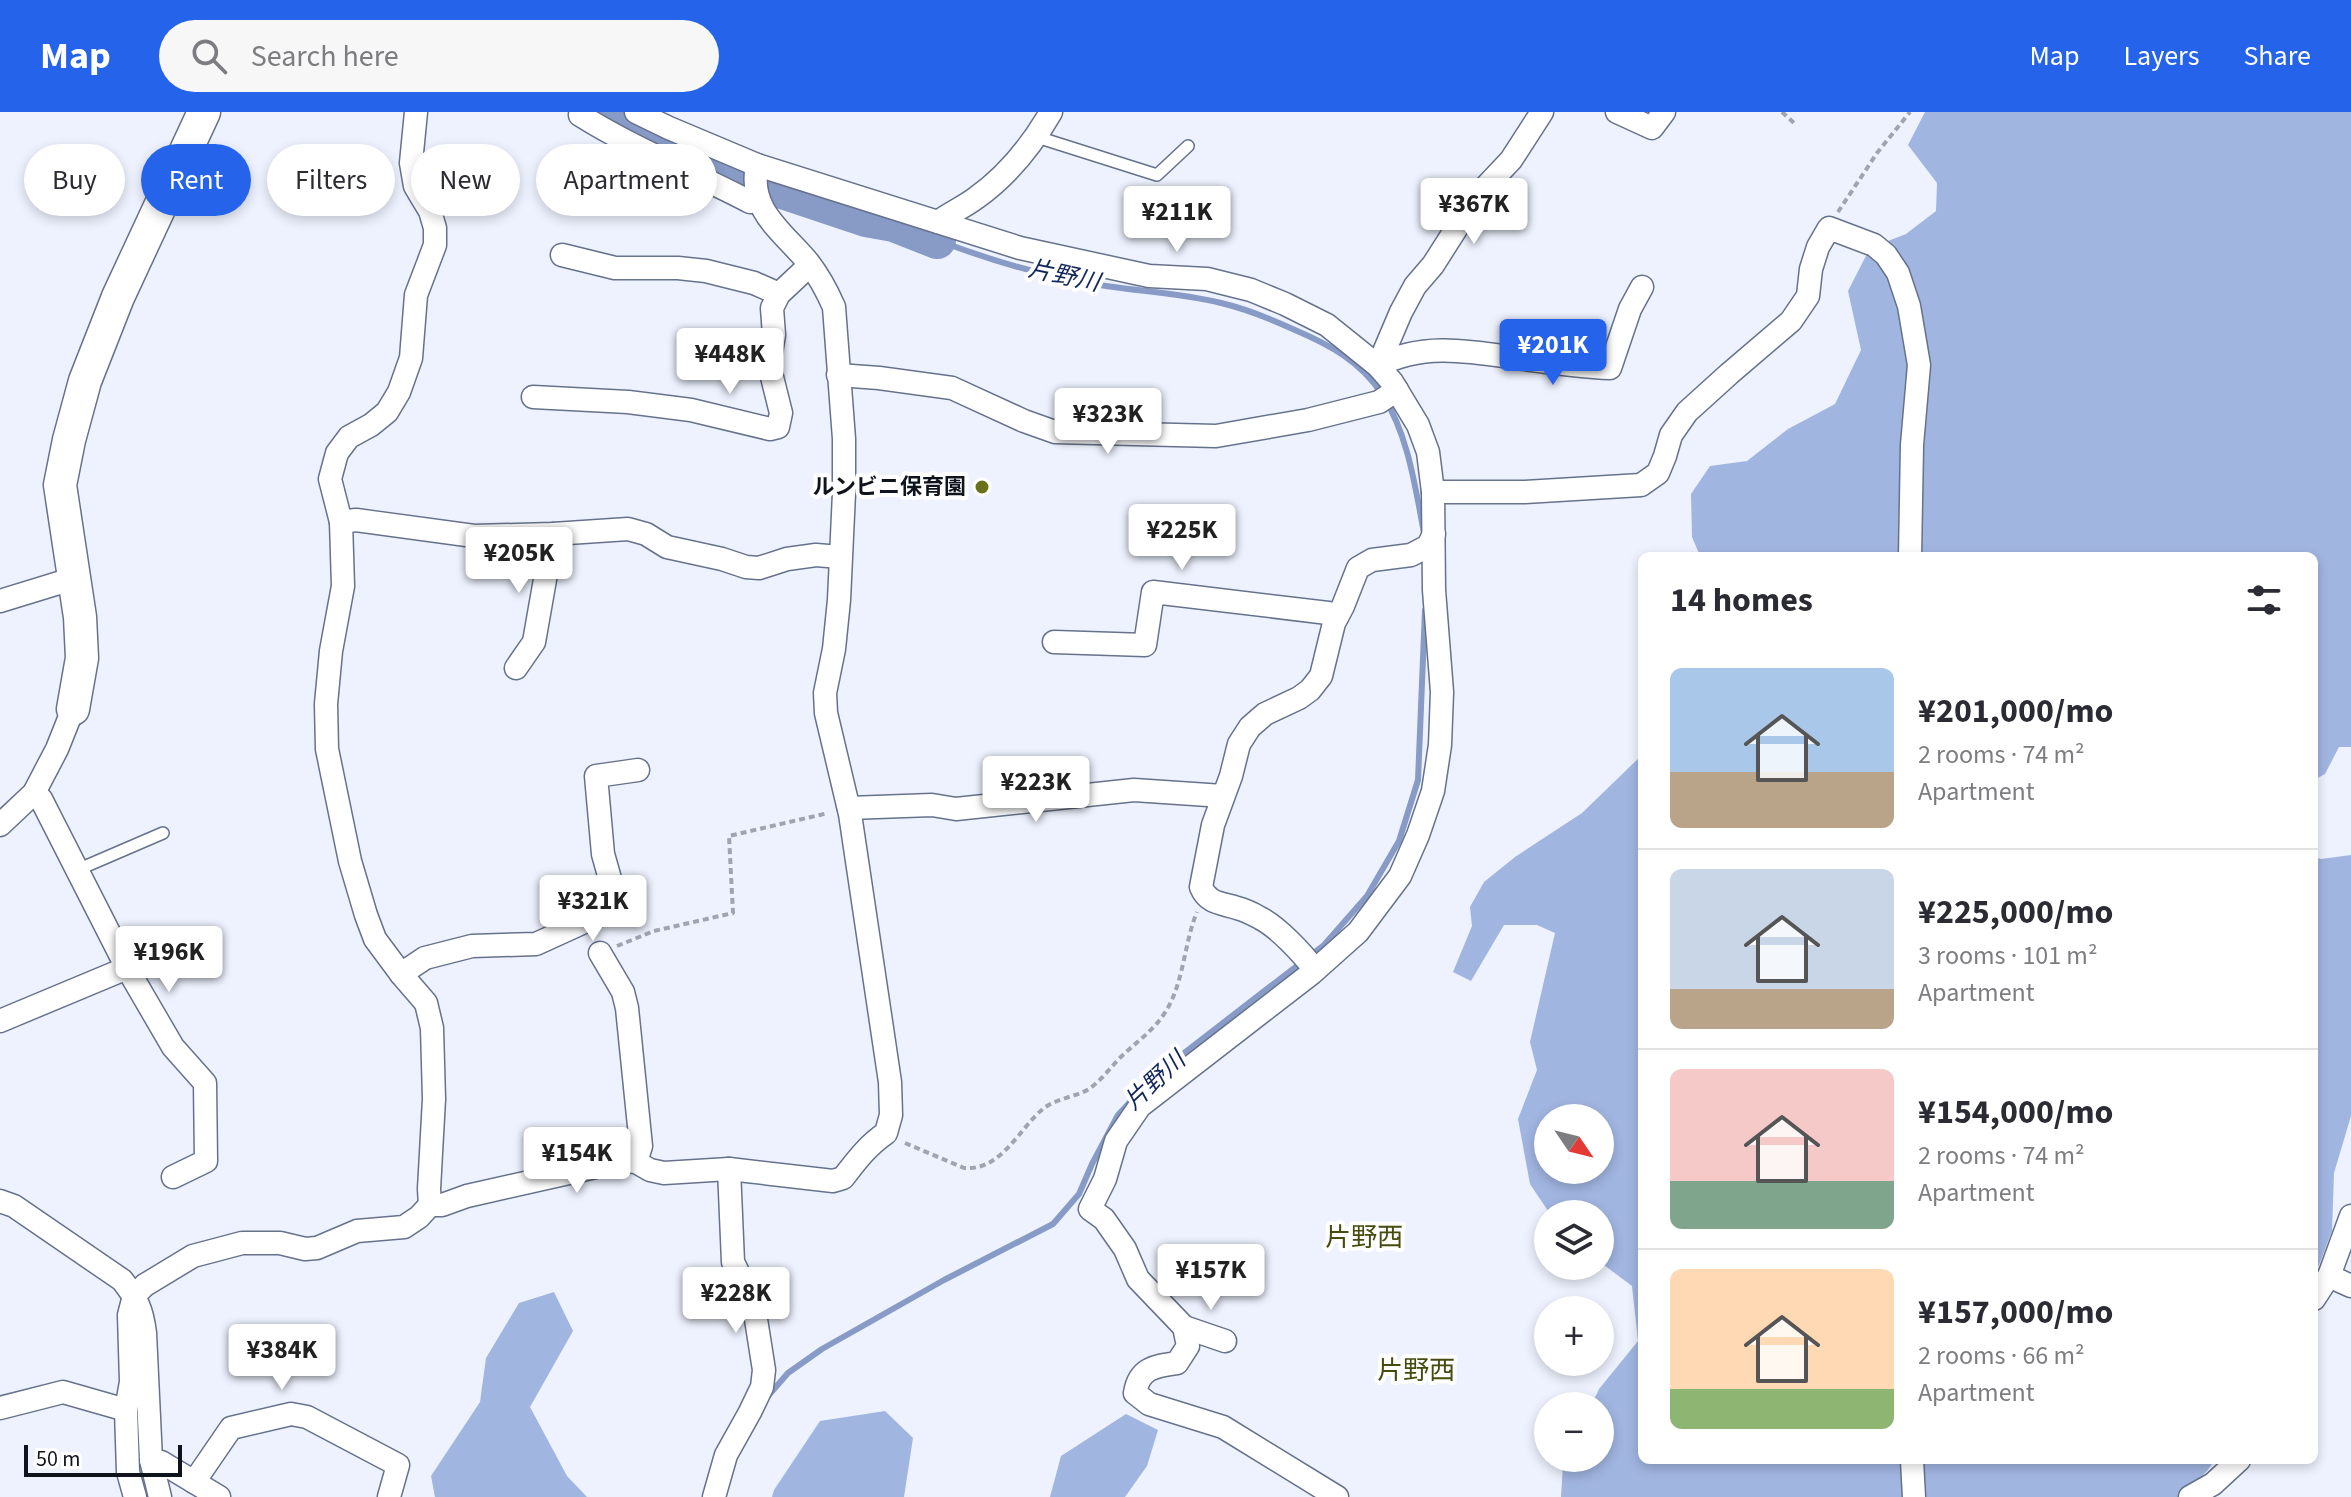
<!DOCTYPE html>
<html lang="en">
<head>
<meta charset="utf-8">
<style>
  :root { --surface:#fff; --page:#f7f7f7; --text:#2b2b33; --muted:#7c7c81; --line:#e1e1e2; --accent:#2563eb }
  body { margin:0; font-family:"Source Sans 3","Noto Sans JP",sans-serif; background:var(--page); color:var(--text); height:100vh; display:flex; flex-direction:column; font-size:30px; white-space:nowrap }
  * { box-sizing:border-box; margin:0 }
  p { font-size:26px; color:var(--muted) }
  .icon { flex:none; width:44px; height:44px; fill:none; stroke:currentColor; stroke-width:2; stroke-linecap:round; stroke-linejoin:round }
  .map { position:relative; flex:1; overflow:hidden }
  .sheet { position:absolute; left:1638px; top:440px; width:680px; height:912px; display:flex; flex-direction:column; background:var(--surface); border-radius:12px; box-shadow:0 4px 12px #0003 }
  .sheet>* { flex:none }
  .top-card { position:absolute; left:24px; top:32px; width:760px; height:72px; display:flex; gap:16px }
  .needle { width:52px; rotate:125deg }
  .controls { position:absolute; left:1534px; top:992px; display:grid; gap:16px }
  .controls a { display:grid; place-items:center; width:80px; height:80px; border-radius:50%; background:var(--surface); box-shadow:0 4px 12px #0003; font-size:40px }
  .scale { position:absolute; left:24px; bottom:20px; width:158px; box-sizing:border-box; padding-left:8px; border:4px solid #0e131c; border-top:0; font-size:22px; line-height:28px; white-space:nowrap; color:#0e131c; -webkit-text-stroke:6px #fff; paint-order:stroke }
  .price { position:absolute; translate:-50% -68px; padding:0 18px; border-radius:8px; background:#fff; color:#222; font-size:26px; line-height:52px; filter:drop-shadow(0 2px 4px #0008) }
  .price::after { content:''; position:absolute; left:50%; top:48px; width:24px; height:18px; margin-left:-12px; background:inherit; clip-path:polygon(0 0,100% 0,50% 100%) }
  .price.active { background:var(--accent); color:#fff }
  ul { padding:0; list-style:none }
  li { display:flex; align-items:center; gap:24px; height:200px; padding:0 32px }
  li+li { border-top:2px solid var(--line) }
  li span { display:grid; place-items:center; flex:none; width:224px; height:160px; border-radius:12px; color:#555 }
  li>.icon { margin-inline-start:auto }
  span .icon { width:96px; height:96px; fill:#fffc; stroke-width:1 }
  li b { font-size:34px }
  h2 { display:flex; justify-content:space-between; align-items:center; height:96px; padding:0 32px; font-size:34px }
  .chip { padding:0 28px; border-radius:36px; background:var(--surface); box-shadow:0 4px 12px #0003; font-size:28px; line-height:72px }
  .chip.active { background:var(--accent); color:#fff }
  header { display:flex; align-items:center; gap:48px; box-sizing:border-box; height:112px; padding:0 40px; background:var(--accent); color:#fff }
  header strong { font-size:38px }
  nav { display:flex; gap:44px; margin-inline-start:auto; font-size:28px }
  .search { width:560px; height:72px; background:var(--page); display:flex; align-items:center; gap:20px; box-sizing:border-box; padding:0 28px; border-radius:44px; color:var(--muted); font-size:30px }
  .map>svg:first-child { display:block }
</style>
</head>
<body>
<header>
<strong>Map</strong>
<div class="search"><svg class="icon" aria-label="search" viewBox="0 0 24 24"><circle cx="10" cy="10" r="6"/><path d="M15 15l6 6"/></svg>Search here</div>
<nav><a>Map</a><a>Layers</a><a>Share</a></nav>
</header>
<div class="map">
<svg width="2351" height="1385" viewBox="0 0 2351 1385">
  <rect width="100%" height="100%" fill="#edf2fe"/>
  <!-- forest -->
  <g fill="#a1b5e1" fill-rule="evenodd">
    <polygon points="1925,0 2351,0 2351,635 2339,635 2325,662 2314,668 2314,444 1700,444 1692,425 1691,382 1710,354 1747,349 1788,317 1835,292 1861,238 1848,179 1870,136 1906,122 1936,99 1937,71 1908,33"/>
    <path d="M1642,643V1348H2215L2207,1359L2181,1385H1561L1563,1352L1566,1346H1600V1294H1591L1599,1277L1638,1229L1632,1174L1600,1150V1102H1550L1530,1072L1518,1007L1537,958L1530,930L1555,821L1537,813H1504L1471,869L1453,860L1472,814L1470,795L1484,770L1515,745L1582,701ZM1548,1006H1600V1058H1548Z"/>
    <polygon points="2351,743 2351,1004 2334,1061 2332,1119 2314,1166 2314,745 2321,747"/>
    <polygon points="554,1180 573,1219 530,1295 567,1364 587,1385 435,1385 431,1364 480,1290 486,1246 519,1191"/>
    <polygon points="885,1299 913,1326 904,1385 772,1385 774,1378 820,1309"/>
    <polygon points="1126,1302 1158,1318 1147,1354 1125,1385 1050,1385 1061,1344"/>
  </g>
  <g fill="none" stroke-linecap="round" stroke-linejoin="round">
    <!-- stream -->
    <g stroke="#879bc6" stroke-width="6">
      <path d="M937,128C984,146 1033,161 1082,170C1128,179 1176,180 1221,191C1247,197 1271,207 1295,218C1330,233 1360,249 1382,282C1408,322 1415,374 1424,421"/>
      <polyline points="768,1284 788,1261 822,1237 944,1168 1053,1112 1079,1082 1092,1052 1118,1003 1153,965 1324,833 1367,784 1399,729 1418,668 1425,498"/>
    </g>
    <!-- river -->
    <polyline stroke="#879bc6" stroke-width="38" points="600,0 641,24 737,63 866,106 894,111 937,128"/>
    <!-- lane casing -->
    <g stroke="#66728b" stroke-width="14">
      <g id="lane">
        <polyline points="1037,25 1157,63 1188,34"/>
        <polyline points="77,758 163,721"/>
      </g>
    </g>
    <!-- street casing -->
    <g stroke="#66728b" stroke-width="25">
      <g id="street">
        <path d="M416,0L411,51L415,74L430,99L435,116V133L416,183L411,246L399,280L387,300L371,313L349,325L337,341L330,367L341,410L343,474L331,539L326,592L327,637L350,749L366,803L375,827L401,862L426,891L432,916L434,987L429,1077L430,1093H442L467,1084L622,1049L636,1050L650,1058L664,1061L729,1057L833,1069L843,1066C856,1049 868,1033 886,1021L891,1003L890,970L850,702L826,601L825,581L834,537L839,488L844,381V327L834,195C827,179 819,164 808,150C782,119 748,98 757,53"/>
        <path d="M636,0L669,16L757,53L1020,136L1149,164L1207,167L1251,178L1285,192L1327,213L1378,254L1392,270L1418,313L1428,340L1433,380L1434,478L1442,580L1440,633L1433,679L1418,723L1400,764L1358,820L1312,861L1140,994L1116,1029L1105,1067L1090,1097L1104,1107L1125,1137L1138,1167L1184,1215L1188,1234L1177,1251C1155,1254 1139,1256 1135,1281L1149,1292L1223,1315L1337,1385"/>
        <polyline points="1617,0 1652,16 1664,0"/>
        <path d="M580,3C634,37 693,60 750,90L758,88"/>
        <path d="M938,110C950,101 964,95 976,86C1007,64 1032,33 1051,0"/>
        <polyline points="562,143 615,156 678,156 706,159 754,171 779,182"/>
        <path d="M1378,254C1423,229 1474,240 1523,247C1552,251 1581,255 1610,256L1630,197L1642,175"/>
        <polyline points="1378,254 1401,200 1415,174 1433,153 1477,84 1511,48 1542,0"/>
        <polyline points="838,263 879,266 952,276 1024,309 1055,320 1216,324 1308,308 1379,290 1397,278"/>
        <polyline points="533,285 628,290 691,298 770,317 778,315 781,301 771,261 770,246 774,223 772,196 779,182 810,153"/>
        <polyline points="1433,380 1525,380 1641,373 1658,361 1665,344 1671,323 1687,300 1729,262 1791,209 1808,184 1811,157 1818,135 1829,116 1874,133 1886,143 1898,161 1909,194 1919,253 1912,333 1910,444"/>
        <polyline points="341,410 356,408 474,424 553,422 628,417 646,422 667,435 722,447 746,455 759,456 787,447 816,443 840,445"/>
        <polyline points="0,489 75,466"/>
        <polyline points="1054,530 1145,533 1153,480 1328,501 1337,505"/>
        <polyline points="516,556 534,530 553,422"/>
        <polyline points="34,681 41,687 127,856 173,935 205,971 206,1049 173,1065"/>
        <polyline points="849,696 932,693 956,697 1134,678 1223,684"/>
        <polyline points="0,713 34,681 57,637 73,597"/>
        <polyline points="600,841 623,880 627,896 641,1034 636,1050"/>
        <path d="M1315,858C1303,842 1278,815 1260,806C1253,802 1245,798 1237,796C1222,791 1208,792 1201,775L1213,713L1231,664L1239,632L1250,615L1265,602L1299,586L1310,578L1321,564L1334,511L1343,494L1358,456L1372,448L1411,443L1428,434L1434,422"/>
        <polyline points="401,862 425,846 472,834 536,832 604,801 614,781 603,742 596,664 638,658"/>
        <polyline points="0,909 127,856"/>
        <path d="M0,1089L14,1094L122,1168C137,1187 142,1197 145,1221L151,1348L161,1350L219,1385"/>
        <polyline points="2329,1164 2351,1174"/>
        <polyline points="2314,1187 2329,1164 2351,1104"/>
        <polyline points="1184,1215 1225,1229"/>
        <polyline points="0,1296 63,1280 126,1298"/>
        <polyline points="151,1348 160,1385"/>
        <polyline points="1912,1348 1914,1385"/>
        <polyline points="194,1370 231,1316 291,1302 307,1305 398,1353 389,1385"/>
        <polyline points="135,1385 128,1360 126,1298 131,1270 129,1203 134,1184 145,1173 193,1144 242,1131 280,1131 305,1137 317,1136 357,1119 404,1115 419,1105 430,1093"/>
        <polyline points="714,1385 726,1343 750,1300 762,1275 764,1258 755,1201 746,1177 733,1150 729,1057"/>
        <polyline points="2190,1385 2213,1372 2239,1348"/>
      </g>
    </g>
    <!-- secondary casing -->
    <g stroke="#66728b" stroke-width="35">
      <polyline id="secondary" points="73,597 82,546 80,505 60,373 69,328 85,269 118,185 204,0"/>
    </g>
    <!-- path -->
    <g stroke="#9fa4af" stroke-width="4" stroke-dasharray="6 4" stroke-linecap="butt">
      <polyline points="1782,0 1794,11"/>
      <polyline points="1838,100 1877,41 1910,0"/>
      <polyline points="617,834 654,819 733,801 729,724 828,701"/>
      <path d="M905,1031L964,1056C1002,1059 1019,1016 1044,996C1058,986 1075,985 1089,977C1102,968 1112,953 1124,942C1139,928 1155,917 1166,899C1184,870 1184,831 1197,800"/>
    </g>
    <!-- lane -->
    <use href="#lane" stroke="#fff" stroke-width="11"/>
    <!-- street -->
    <use href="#street" stroke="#fff" stroke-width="22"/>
    <!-- secondary -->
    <use href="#secondary" stroke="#fff" stroke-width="32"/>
  </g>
  <!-- markers -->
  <circle fill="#69721b" stroke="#fff" stroke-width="3" cx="982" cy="375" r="8"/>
  <g text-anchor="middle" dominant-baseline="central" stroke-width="8" stroke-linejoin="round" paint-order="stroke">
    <!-- poi labels -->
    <g font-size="22" font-weight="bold" fill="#0e131c" stroke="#fff" text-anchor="end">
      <text x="966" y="375">ルンビニ保育園</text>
    </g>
    <!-- water labels -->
    <g font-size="24" font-style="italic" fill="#13265b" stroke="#fff">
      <text transform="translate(1064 164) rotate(12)">片野川</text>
      <text transform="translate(1155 969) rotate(-43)">片野川</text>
    </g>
    <!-- quarter labels -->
    <g font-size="26" fill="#464c10" stroke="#fff">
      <text x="1364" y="1125">片野西</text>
      <text x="1416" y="1258">片野西</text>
    </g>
  </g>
</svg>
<div class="controls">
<a><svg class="needle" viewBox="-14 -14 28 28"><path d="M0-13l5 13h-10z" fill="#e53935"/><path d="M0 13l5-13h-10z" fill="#7c7c81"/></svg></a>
<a><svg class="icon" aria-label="layers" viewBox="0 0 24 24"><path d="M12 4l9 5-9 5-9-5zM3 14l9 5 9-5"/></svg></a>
<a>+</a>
<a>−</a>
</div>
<div class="scale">50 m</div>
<b class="price" style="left:1474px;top:134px">¥367K</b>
<b class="price" style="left:1177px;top:142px">¥211K</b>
<b class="price active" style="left:1553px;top:275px">¥201K</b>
<b class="price" style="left:730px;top:284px">¥448K</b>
<b class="price" style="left:1108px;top:344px">¥323K</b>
<b class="price" style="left:1182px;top:460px">¥225K</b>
<b class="price" style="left:519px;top:483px">¥205K</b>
<b class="price" style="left:1036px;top:712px">¥223K</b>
<b class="price" style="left:593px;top:831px">¥321K</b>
<b class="price" style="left:169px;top:882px">¥196K</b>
<b class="price" style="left:577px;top:1083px">¥154K</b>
<b class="price" style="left:1211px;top:1200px">¥157K</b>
<b class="price" style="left:736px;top:1223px">¥228K</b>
<b class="price" style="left:282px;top:1280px">¥384K</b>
<div class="top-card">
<a class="chip">Buy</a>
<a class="chip active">Rent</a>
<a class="chip">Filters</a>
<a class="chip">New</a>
<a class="chip">Apartment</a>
</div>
<section class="sheet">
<h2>14 homes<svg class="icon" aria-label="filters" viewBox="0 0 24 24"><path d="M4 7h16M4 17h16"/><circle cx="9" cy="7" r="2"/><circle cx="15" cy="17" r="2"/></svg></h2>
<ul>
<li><span style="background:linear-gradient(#a9c7e8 65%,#b9a48a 0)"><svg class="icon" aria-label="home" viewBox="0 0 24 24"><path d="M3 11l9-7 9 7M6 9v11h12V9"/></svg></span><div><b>¥201,000/mo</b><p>2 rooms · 74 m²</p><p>Apartment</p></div></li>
<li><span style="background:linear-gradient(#c9d6e8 75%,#b9a48a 0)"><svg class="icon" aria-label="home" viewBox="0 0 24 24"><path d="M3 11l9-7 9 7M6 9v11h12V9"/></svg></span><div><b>¥225,000/mo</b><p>3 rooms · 101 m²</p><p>Apartment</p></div></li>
<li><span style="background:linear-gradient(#f6c9c9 70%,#7fa58c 0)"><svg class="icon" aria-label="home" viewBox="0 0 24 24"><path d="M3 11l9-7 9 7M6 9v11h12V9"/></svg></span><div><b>¥154,000/mo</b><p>2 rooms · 74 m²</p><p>Apartment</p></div></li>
<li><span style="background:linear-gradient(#ffd9b3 75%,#8fb573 0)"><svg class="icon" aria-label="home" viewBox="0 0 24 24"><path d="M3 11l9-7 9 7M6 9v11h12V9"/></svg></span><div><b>¥157,000/mo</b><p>2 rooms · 66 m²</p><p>Apartment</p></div></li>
</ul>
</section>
</div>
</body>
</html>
